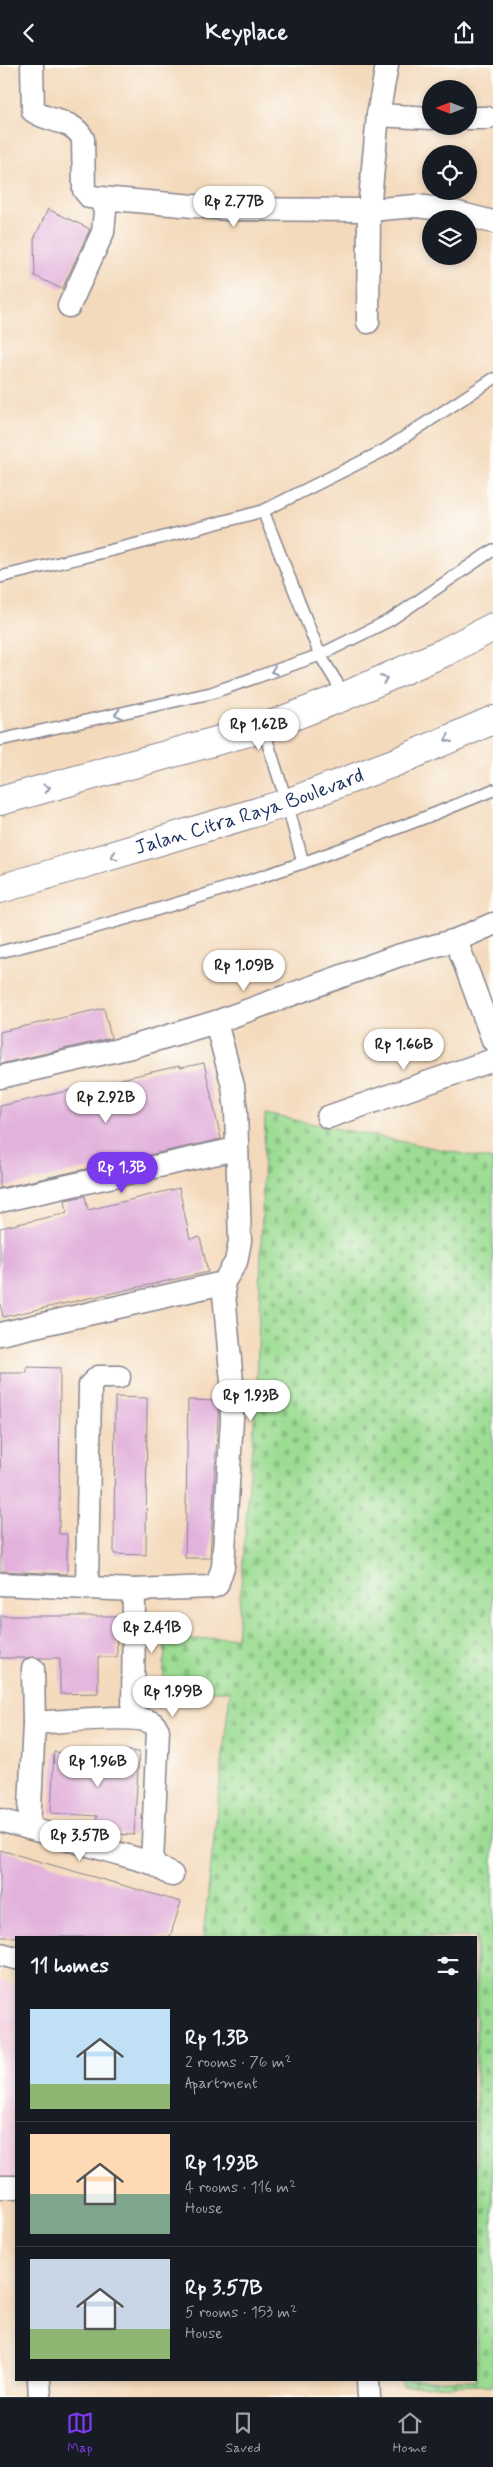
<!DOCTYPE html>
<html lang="en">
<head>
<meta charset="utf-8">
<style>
  :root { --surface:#171b24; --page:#242831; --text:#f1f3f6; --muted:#9ea1a6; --line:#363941; --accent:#7c3aed }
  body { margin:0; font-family:Mynerve,sans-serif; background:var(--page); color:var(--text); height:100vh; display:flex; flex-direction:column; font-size:19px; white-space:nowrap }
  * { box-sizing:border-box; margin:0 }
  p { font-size:16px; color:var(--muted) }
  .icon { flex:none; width:28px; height:28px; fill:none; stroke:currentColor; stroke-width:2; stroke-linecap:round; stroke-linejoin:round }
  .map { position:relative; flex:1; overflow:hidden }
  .sheet { position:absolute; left:15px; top:1871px; width:462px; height:445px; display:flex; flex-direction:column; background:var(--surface); border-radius:0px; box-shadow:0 2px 8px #0003 }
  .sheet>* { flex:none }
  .needle { width:32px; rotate:270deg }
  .fabs { position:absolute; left:422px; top:15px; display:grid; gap:10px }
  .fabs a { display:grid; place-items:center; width:55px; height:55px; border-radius:50%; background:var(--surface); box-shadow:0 2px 8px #0003; font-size:25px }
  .price { position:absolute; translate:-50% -42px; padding:0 11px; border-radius:18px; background:#fff; color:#222; font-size:16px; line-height:32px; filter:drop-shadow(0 1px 2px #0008) }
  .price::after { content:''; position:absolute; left:50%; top:30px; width:15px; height:11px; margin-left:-8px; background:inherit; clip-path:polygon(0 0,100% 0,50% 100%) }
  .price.on { background:var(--accent); color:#fff }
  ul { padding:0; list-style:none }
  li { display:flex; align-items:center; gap:15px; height:125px; padding:0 15px }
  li+li { border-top:1px solid var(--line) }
  li span { display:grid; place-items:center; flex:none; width:140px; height:100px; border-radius:0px; color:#555 }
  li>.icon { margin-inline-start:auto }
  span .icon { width:60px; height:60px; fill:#fffc; stroke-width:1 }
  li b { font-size:21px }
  h2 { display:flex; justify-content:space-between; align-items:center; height:60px; padding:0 15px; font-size:21px }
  header { display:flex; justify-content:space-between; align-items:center; height:65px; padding:0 15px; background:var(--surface); font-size:22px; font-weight:700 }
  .tab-bar { display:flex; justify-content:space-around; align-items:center; height:70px; border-top:1px solid var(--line); background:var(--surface); font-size:14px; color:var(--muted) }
  .tab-bar a { display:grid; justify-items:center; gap:2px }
  .tab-bar .on { color:var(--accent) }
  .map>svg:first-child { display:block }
</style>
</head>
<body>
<header><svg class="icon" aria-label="back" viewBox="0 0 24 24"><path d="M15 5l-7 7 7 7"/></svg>Keyplace<svg class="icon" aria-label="share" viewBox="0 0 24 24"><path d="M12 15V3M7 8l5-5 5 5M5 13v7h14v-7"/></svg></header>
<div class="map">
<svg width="493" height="2332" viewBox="0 0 493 2332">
  <defs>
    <pattern id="cemetery-stones" width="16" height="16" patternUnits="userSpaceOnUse" patternTransform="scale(1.25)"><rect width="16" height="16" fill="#9cdd93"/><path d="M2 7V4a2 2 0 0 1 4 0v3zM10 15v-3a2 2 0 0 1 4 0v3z" fill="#86be81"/></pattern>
  </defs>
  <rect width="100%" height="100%" fill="#fdfcf7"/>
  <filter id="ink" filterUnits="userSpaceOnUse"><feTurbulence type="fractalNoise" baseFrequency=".02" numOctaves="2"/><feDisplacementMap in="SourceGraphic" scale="10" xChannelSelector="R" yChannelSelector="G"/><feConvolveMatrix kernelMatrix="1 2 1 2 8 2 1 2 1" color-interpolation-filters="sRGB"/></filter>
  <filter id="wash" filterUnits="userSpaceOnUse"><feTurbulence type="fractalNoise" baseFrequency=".0096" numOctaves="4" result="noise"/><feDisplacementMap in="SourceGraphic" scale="20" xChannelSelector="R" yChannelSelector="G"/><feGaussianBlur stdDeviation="1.12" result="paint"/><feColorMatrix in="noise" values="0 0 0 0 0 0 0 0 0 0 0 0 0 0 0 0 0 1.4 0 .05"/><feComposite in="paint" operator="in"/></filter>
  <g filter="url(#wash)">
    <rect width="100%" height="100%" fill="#f4dabc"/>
    <!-- built -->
    <polygon fill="#f3cfe0" points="0,1915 16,1921 16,2112 0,2112"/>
    <!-- cemetery -->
    <polygon fill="url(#cemetery-stones)" stroke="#5c8678" points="265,1049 493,1095 493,2320 402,2321 402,2315 476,2315 476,1872 203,1872 230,1626 163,1626 165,1576 237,1572 257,1319"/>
    <g id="blocks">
      <!-- building -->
      <g fill="#e2b1dc">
        <polygon points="48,144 90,164 62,224 35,211 34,174"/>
        <polygon points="104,943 111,973 0,999 0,967"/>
        <polygon points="204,998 221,1074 0,1123 0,1041 179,1001 180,1003"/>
        <polygon points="179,1123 190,1174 200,1172 208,1207 3,1252 0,1239 0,1163 67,1148 65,1135 85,1131 88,1145"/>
        <polygon points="27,1302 60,1303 59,1469 67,1469 67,1509 1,1506 0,1308 27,1308"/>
        <polygon points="115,1332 147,1333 146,1490 114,1489"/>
        <polygon points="188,1335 219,1336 210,1493 185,1493"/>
        <polygon points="0,1551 116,1551 117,1592 98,1592 98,1628 60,1629 60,1593 0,1593"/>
        <polygon points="99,1684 139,1687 134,1770 96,1768 97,1751 51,1748 54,1687 98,1690"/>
        <polygon points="0,1785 181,1837 170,1872 0,1872"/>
      </g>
    </g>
  </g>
  <g filter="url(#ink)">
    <use href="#blocks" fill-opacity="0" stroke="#88848d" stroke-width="1"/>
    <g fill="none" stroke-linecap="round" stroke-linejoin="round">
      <!-- service casing -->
      <g stroke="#88848d" stroke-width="14">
        <g id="service">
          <polyline points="263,446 320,590 345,631"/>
          <polyline points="0,512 133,480 263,446 383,386 493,314"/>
          <polyline points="263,663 287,738 303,798"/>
          <polyline points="0,675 211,628 320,590 390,555 493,485"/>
          <path d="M0,887C168,846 333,792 493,725"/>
        </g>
      </g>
      <!-- minor casing -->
      <g stroke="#88848d" stroke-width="25">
        <g id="minor">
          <path d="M32,0L33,46C50,58 74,54 83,74L84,125L90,132L228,144L369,145L416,141L442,144L493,157"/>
          <polyline points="387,0 378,50 431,53"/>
          <polyline points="469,53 487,53"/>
          <polyline points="69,241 103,167 105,146 101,135"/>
          <polyline points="368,257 369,145 378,50"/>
          <polyline points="456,875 493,975"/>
          <polyline points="0,1012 131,982 216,957 397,891 456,875 493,859"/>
          <polyline points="328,1052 493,995"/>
          <polyline points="0,1136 236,1084"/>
          <polyline points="0,1269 223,1218"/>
          <polyline points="0,1519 134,1525 212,1522 217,1520 223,1502 232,1354 232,1317 223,1218 236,1197 240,1176 236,1046 233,1021 216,957"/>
          <polyline points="87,1523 90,1320 98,1312 119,1312"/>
          <polyline points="133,1653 134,1525"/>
          <path d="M34,1658C57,1657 133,1648 150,1657C154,1658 156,1662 158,1665L152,1798"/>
          <polyline points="0,1755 152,1798 172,1810"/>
          <polyline points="29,1763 34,1658 33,1604"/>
          <polyline points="0,1889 16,1893"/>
          <polyline points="0,2122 16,2122"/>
          <polyline points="39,2315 40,2332"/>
          <polyline points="368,2315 369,2332"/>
        </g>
      </g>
      <!-- secondary casing -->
      <g stroke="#88848d" stroke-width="30">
        <g id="secondary">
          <polyline points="0,736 263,663 345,631 445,587 493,562"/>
          <path id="s1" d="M0,824L287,738L396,697L493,655"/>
        </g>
      </g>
      <!-- service -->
      <use href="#service" stroke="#fff" stroke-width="11"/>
      <!-- minor -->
      <use href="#minor" stroke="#fff" stroke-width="22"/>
      <!-- secondary -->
      <use href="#secondary" stroke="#fff" stroke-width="28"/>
    </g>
    <!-- one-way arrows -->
    <defs><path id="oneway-chevron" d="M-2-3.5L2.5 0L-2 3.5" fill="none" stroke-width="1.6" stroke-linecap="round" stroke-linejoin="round" transform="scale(1.25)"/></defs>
    <g stroke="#8d97ae">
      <use href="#oneway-chevron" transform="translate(274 606) rotate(161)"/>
      <use href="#oneway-chevron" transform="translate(384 614) rotate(-24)"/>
      <use href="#oneway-chevron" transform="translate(118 649) rotate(167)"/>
      <use href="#oneway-chevron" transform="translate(448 674) rotate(157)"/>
      <use href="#oneway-chevron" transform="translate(47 723) rotate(-16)"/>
      <use href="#oneway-chevron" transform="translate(114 791) rotate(164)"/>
    </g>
  </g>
  <g text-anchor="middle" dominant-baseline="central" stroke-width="4.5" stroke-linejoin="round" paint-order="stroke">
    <!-- street labels -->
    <g font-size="20" fill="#1b2f5e" stroke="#fdfcf7">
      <text stroke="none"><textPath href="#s1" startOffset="261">Jalan Citra Raya Boulevard</textPath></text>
    </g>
  </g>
</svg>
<div class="fabs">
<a><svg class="needle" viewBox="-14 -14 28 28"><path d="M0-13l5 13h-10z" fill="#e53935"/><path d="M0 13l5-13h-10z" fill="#9ea1a6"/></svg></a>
<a><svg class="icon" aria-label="locate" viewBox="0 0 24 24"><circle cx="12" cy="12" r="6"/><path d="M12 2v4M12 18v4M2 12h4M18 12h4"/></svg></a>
<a><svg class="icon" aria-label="layers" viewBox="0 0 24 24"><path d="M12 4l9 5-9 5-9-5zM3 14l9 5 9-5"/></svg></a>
</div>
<b class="price" style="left:234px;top:163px">Rp 2.77B</b>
<b class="price" style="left:259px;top:686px">Rp 1.62B</b>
<b class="price" style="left:244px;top:927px">Rp 1.09B</b>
<b class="price" style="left:404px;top:1006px">Rp 1.66B</b>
<b class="price" style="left:106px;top:1059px">Rp 2.92B</b>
<b class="price on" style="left:122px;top:1129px">Rp 1.3B</b>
<b class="price" style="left:251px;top:1357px">Rp 1.93B</b>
<b class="price" style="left:152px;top:1589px">Rp 2.41B</b>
<b class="price" style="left:173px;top:1653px">Rp 1.99B</b>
<b class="price" style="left:98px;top:1723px">Rp 1.96B</b>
<b class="price" style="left:80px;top:1797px">Rp 3.57B</b>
<section class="sheet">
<h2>11 homes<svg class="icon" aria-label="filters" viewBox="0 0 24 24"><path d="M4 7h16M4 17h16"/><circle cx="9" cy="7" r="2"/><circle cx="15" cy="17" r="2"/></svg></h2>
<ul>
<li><span style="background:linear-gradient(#bfe0f5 75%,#8fb573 0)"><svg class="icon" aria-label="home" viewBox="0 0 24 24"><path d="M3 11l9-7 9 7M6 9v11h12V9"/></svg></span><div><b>Rp 1.3B</b><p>2 rooms · 76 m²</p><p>Apartment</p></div></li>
<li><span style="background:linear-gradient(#ffd9b3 60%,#7fa58c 0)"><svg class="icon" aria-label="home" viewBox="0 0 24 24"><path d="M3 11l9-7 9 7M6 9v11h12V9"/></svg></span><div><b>Rp 1.93B</b><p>4 rooms · 116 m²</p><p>House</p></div></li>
<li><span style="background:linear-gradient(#c9d6e8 70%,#8fb573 0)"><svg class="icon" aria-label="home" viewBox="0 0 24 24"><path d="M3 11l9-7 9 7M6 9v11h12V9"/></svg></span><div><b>Rp 3.57B</b><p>5 rooms · 153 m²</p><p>House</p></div></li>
</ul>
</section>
</div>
<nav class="tab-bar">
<a class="on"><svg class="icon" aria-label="map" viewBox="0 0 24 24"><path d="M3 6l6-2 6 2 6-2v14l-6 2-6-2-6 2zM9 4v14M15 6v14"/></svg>Map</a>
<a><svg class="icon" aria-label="saved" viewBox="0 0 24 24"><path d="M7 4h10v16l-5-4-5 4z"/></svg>Saved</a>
<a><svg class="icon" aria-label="home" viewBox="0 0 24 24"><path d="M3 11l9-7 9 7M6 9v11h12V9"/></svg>Home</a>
</nav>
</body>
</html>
